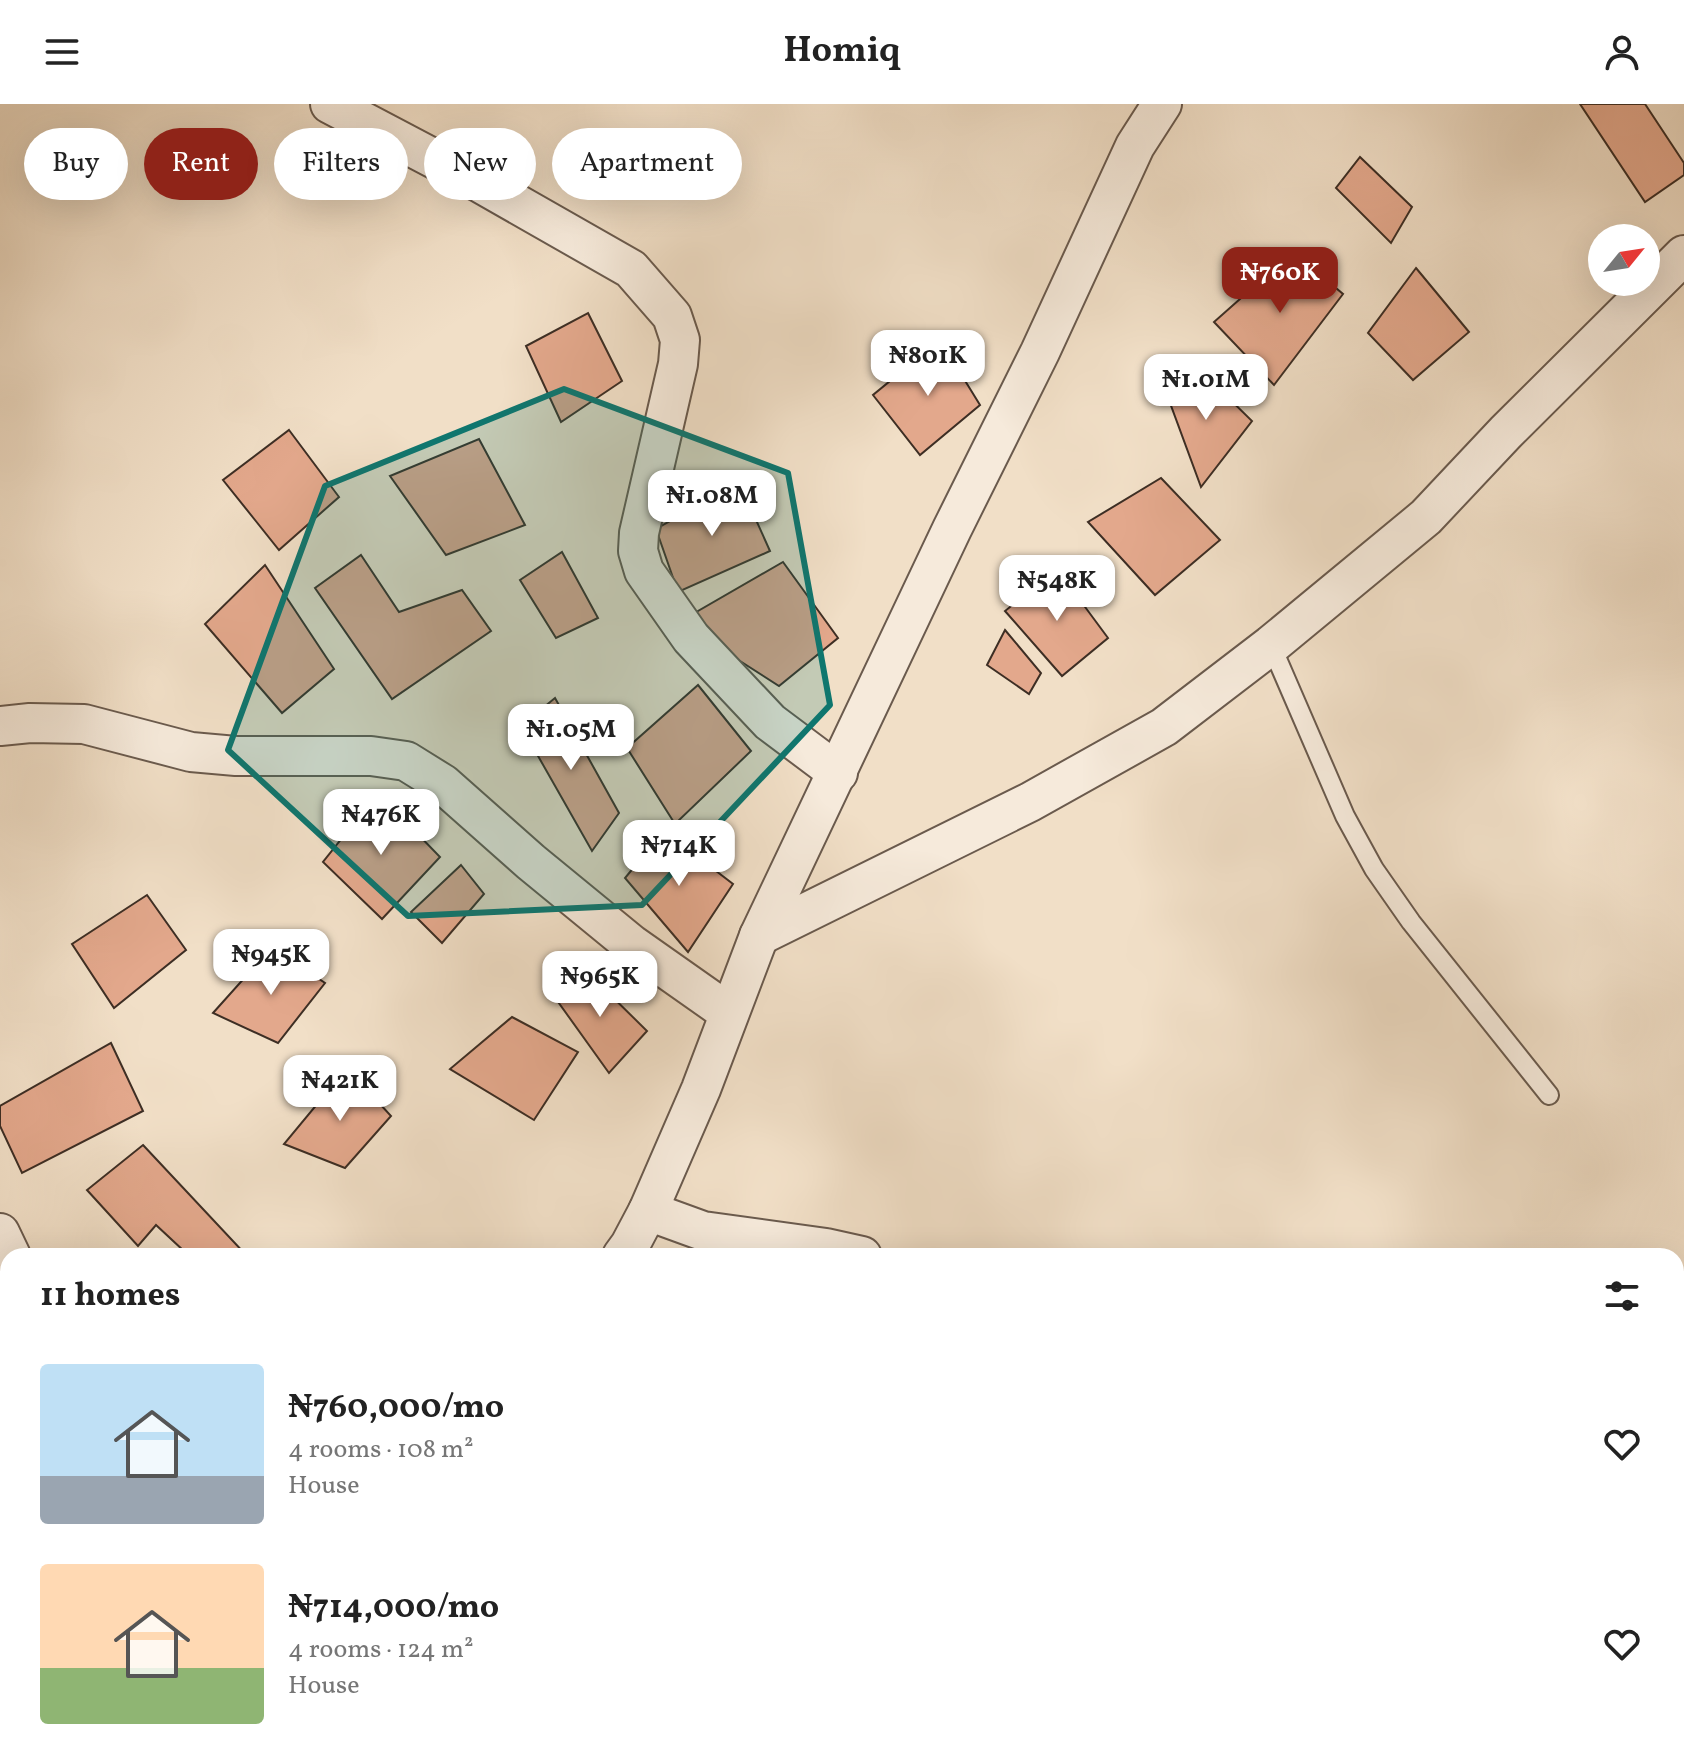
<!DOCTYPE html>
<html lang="en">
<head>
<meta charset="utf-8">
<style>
  :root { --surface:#fff; --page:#f6f6f6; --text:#222; --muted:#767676; --accent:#8f2418 }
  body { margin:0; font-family:Vollkorn,serif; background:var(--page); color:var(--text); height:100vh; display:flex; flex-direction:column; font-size:30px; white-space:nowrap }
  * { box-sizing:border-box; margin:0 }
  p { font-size:26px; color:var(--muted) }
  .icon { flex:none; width:44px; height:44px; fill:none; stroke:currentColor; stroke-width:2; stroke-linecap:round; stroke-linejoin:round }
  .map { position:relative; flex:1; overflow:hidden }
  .drawer { position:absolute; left:0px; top:1144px; width:1684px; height:512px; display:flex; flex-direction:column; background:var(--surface); border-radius:24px 24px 0 0; box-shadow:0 8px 32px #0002 }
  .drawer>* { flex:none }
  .banner { position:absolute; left:24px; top:24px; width:800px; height:72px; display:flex; gap:16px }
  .needle { width:52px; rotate:60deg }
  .tools { position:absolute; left:1588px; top:120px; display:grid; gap:16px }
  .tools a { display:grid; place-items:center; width:72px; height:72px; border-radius:50%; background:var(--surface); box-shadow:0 8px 32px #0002; font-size:40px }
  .price { position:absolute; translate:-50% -68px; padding:0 18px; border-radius:16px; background:#fff; color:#222; font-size:26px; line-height:52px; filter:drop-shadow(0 2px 4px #0008) }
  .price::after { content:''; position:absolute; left:50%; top:48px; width:24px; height:18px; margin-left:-12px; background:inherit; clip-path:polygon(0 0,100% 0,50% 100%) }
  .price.active { background:var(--accent); color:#fff }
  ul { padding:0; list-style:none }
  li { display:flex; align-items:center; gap:24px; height:200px; padding:0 40px }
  li span { display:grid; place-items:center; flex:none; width:224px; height:160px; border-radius:8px; color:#555 }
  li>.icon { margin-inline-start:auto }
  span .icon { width:96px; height:96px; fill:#fffc; stroke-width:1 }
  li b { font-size:34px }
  h2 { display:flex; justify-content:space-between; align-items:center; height:96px; padding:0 40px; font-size:34px }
  .pill { padding:0 28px; border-radius:36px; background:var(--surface); box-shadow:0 8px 32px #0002; font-size:28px; line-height:72px }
  .pill.active { background:var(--accent); color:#fff }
  header { display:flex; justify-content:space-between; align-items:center; height:104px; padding:0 40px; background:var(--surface); font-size:36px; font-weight:700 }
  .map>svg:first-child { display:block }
</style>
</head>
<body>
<header><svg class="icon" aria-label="menu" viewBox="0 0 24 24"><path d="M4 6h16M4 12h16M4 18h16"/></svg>Homiq<svg class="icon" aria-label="person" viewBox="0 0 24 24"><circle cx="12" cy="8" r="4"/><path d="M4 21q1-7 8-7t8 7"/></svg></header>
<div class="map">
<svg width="1684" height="1656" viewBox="0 0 1684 1656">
  <rect width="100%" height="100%" fill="#f1dfc7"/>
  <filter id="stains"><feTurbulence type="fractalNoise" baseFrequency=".0025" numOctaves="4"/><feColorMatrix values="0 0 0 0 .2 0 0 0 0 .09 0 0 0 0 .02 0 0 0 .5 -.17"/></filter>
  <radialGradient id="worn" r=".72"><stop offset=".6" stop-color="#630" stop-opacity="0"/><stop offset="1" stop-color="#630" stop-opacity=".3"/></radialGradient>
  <!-- building -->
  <g fill="#e3a88c" stroke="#3d2e24" stroke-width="2">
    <polygon points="1580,0 1645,0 1684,59 1684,71 1645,98"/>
    <polygon points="1360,53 1412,103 1391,139 1336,84"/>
    <polygon points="1293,148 1343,190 1274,281 1214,218"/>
    <polygon points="1416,164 1469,228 1413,276 1368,229"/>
    <polygon points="588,209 622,277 561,318 526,242"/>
    <polygon points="940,236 980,301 920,351 873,291"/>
    <polygon points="1198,264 1252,317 1201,383 1166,288"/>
    <polygon points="289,326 339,393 279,446 223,376"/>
    <polygon points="479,335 525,421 446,451 390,372"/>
    <polygon points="1161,374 1220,436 1155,491 1088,418"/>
    <polygon points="739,378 770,447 678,488 656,425"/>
    <polygon points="562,448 598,514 556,534 520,476"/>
    <polygon points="361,451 399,508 462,486 491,527 392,595 315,484"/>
    <polygon points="783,458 838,534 779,582 679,518"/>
    <polygon points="265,461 334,565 282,609 205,520"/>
    <polygon points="1057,465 1108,534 1062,572 1005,507"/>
    <polygon points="1005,526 1041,569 1029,590 987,561"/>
    <polygon points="698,581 751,647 675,720 627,644"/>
    <polygon points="555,594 619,709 592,747 521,622"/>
    <polygon points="378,689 440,753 382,815 323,758"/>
    <polygon points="664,727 733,780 688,848 625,774"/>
    <polygon points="461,761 484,790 442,839 411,808"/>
    <polygon points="147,791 186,846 114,904 72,840"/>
    <polygon points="272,843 325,879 278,939 213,909"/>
    <polygon points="581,862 647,927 609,969 556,895"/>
    <polygon points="512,913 578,948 534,1016 450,965"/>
    <polygon points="111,939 143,1007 22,1069 0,1022 0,1002"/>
    <polygon points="347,964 391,1012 345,1064 284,1040"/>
    <polygon points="143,1041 247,1152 184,1152 186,1149 156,1121 138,1142 87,1086"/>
    <polygon points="8,1453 8,1564 0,1570 0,1459"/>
  </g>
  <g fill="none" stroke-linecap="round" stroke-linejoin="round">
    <!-- lane casing -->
    <g stroke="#6a5a4d" stroke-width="22">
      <polyline id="lane" points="1271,541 1345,712 1374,765 1411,818 1549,991"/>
    </g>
    <!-- street casing -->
    <g stroke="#6a5a4d" stroke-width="42">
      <g id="street">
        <polyline points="330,0 482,80 631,165 672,212 680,236 678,260 639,429 638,447 644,467 691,534 770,618 838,669"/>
        <polyline points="0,622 30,619 84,620 191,648 236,652 371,652 406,657 443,680 531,758 631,840 729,909"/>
        <polyline points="759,832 1030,698 1164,623 1271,541 1426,413 1506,328 1684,151"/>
        <polyline points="648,1107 703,1127 826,1144 862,1152"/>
        <polyline points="0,1129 11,1152"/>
        <polyline points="622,1152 630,1141 648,1107 701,985 759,832 952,425 1040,248 1135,42 1162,0"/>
        <polyline points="1676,1455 1684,1461"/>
        <polyline points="1676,1554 1684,1545"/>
        <polyline points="398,1648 404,1656"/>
        <polyline points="1071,1648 1081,1656"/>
        <polyline points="78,1656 87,1648"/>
        <polyline points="1274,1656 1281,1648"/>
        <polyline points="1589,1656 1596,1648"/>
      </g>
    </g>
    <!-- lane -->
    <use href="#lane" stroke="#f6eadb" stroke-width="18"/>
    <!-- street -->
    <use href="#street" stroke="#f6eadb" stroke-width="38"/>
  </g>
  <!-- marked area -->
  <path fill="#0f766e" fill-opacity="0.2" stroke="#0f766e" stroke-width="6" stroke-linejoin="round" d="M564,285L788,369L830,601L642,801L408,812L228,646L325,382Z"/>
  <rect width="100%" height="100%" filter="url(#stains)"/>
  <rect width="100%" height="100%" fill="url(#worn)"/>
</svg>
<div class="tools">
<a><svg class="needle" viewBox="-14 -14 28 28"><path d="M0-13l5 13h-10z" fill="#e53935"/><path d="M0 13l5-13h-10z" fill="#767676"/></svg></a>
</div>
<b class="price active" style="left:1280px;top:211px">₦760K</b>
<b class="price" style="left:928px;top:294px">₦801K</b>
<b class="price" style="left:1206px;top:318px">₦1.01M</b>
<b class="price" style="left:712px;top:434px">₦1.08M</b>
<b class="price" style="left:1057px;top:519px">₦548K</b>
<b class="price" style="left:571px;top:668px">₦1.05M</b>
<b class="price" style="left:381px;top:753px">₦476K</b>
<b class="price" style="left:679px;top:784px">₦714K</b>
<b class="price" style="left:271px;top:893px">₦945K</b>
<b class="price" style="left:600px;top:915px">₦965K</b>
<b class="price" style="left:340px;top:1019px">₦421K</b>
<div class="banner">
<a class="pill">Buy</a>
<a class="pill active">Rent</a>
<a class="pill">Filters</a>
<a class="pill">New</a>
<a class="pill">Apartment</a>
</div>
<section class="drawer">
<h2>11 homes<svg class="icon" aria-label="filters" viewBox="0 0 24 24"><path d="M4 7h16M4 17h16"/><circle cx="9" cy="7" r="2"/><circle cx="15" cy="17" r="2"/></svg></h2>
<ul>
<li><span style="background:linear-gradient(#bfe0f5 70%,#9aa5b1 0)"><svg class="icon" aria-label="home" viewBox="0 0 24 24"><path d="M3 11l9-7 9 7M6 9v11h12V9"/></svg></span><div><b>₦760,000/mo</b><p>4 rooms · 108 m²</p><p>House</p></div><svg class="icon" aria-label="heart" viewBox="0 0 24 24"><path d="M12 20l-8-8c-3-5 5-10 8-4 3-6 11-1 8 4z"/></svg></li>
<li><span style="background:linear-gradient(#ffd9b3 65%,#8fb573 0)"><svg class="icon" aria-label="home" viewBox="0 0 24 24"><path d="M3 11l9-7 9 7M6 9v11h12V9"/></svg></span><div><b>₦714,000/mo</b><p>4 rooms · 124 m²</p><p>House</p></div><svg class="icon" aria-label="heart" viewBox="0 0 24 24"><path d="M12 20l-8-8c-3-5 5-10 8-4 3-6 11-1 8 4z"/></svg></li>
</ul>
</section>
</div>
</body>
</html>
